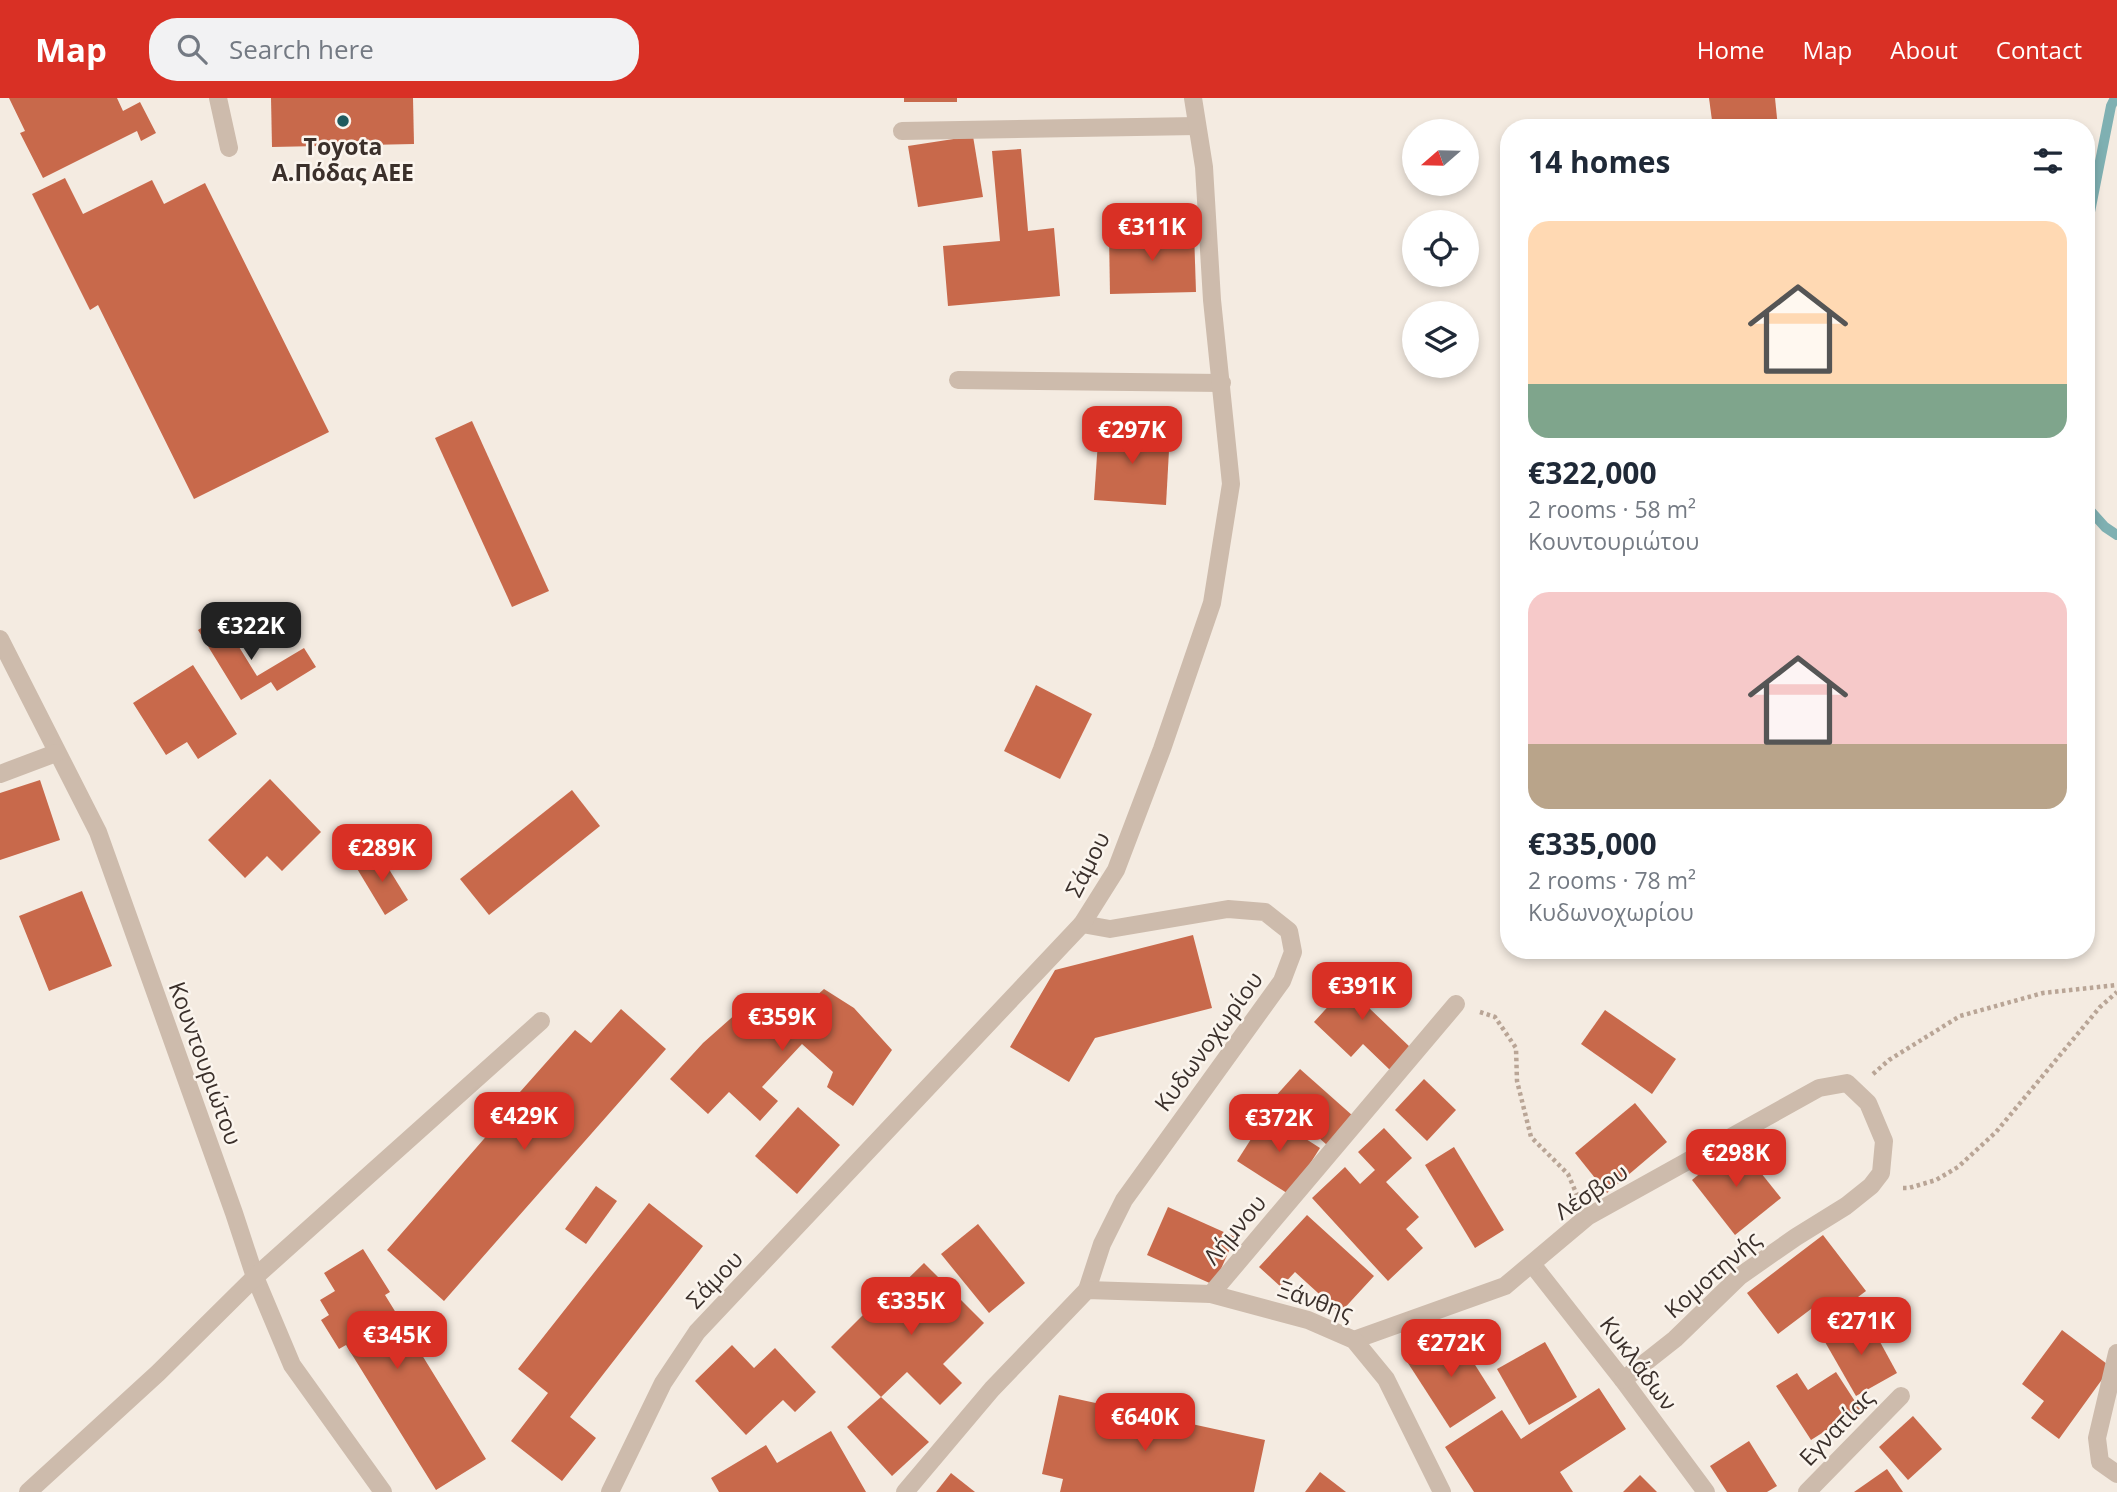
<!DOCTYPE html>
<html lang="en">
<head>
<meta charset="utf-8">
<style>
  :root { --surface:#fff; --page:#f2f2f3; --text:#1f2937; --muted:#747a83; --accent:#d93025 }
  body { margin:0; font-family:"Open Sans",sans-serif; background:var(--page); color:var(--text); height:100vh; display:flex; flex-direction:column; font-size:26px; white-space:nowrap }
  * { box-sizing:border-box; margin:0 }
  p { font-size:23px; color:var(--muted) }
  .icon { flex:none; width:38px; height:38px; fill:none; stroke:currentColor; stroke-width:2; stroke-linecap:round; stroke-linejoin:round }
  .map { position:relative; flex:1; overflow:hidden }
  .sheet { position:absolute; left:1500px; top:21px; width:595px; height:840px; display:flex; flex-direction:column; background:var(--surface); border-radius:28px; box-shadow:0 4px 10px #0003 }
  .sheet>* { flex:none }
  .needle { width:46px; rotate:250deg }
  .controls { position:absolute; left:1402px; top:21px; display:grid; gap:14px }
  .controls a { display:grid; place-items:center; width:77px; height:77px; border-radius:50%; background:var(--surface); box-shadow:0 4px 10px #0003; font-size:35px }
  .price { position:absolute; translate:-50% -60px; padding:0 16px; border-radius:14px; background:var(--accent); color:#fff; font-size:23px; line-height:46px; filter:drop-shadow(0 2px 4px #0008) }
  .price::after { content:''; position:absolute; left:50%; top:42px; width:21px; height:16px; margin-left:-10px; background:inherit; clip-path:polygon(0 0,100% 0,50% 100%) }
  .price.current { background:#222; color:#fff }
  ul { padding:0; list-style:none }
  li { display:grid; align-content:center; gap:14px; height:371px; padding:0 28px }
  li span { display:grid; place-items:center; height:217px; border-radius:21px; color:#555 }
  li>.icon { margin-inline-start:auto }
  span .icon { width:126px; height:126px; fill:#fffc; stroke-width:1 }
  li b { font-size:30px }
  h2 { display:flex; justify-content:space-between; align-items:center; height:84px; padding:0 28px; font-size:30px }
  header { display:flex; align-items:center; gap:42px; box-sizing:border-box; height:98px; padding:0 35px; background:var(--accent); color:#fff }
  header strong { font-size:33px }
  nav { display:flex; gap:38px; margin-inline-start:auto; font-size:24px }
  .search { width:490px; height:63px; background:var(--page); display:flex; align-items:center; gap:18px; box-sizing:border-box; padding:0 24px; border-radius:28px; color:var(--muted); font-size:26px }
  .map>svg:first-child { display:block }
</style>
</head>
<body>
<header>
<strong>Map</strong>
<div class="search"><svg class="icon" aria-label="search" viewBox="0 0 24 24"><circle cx="10" cy="10" r="6"/><path d="M15 15l6 6"/></svg>Search here</div>
<nav><a>Home</a><a>Map</a><a>About</a><a>Contact</a></nav>
</header>
<div class="map">
<svg width="2117" height="1394" viewBox="0 0 2117 1394">
  <rect width="100%" height="100%" fill="#f4ebe1"/>
  <g fill="none" stroke-linecap="round" stroke-linejoin="round">
    <!-- stream -->
    <g stroke="#7fb0b2" stroke-width="10">
      <polyline points="2086,134 2111,8 2115,0"/>
      <polyline points="2086,408 2105,429 2117,437"/>
    </g>
  </g>
  <!-- building -->
  <g fill="#c8694b">
    <polygon points="9,0 117,0 123,13 140,4 156,35 141,43 137,33 43,80 20,35 25,33"/>
    <polygon points="271,0 413,0 414,46 272,49"/>
    <rect x="904" y="0" width="53" height="4"/>
    <polygon points="1709,0 1775,0 1778,30 1713,30"/>
    <polygon points="973,38 983,99 918,109 908,48"/>
    <polygon points="1021,51 1028,133 1054,130 1060,198 948,208 943,148 1000,143 992,53"/>
    <polygon points="65,80 83,116 152,82 164,106 205,85 329,334 194,401 98,207 90,212 32,96"/>
    <polygon points="1194,134 1196,194 1110,196 1109,136"/>
    <polygon points="472,323 549,493 512,509 435,340"/>
    <polygon points="1099,328 1170,334 1166,407 1094,402"/>
    <polygon points="220,518 257,578 304,550 316,569 277,593 271,584 241,602 198,532"/>
    <polygon points="193,567 237,636 198,661 187,644 166,657 133,605"/>
    <polygon points="1036,587 1092,616 1060,681 1004,653"/>
    <polygon points="270,681 321,734 282,773 267,758 245,780 208,742"/>
    <polygon points="40,682 60,742 0,762 0,695"/>
    <polygon points="572,692 600,728 489,817 460,781"/>
    <polygon points="379,755 408,802 385,817 356,769"/>
    <polygon points="82,793 112,868 49,893 19,818"/>
    <polygon points="1193,837 1212,910 1095,940 1069,984 1010,949 1055,872"/>
    <polygon points="1363,870 1385,891 1368,909 1411,950 1390,972 1363,946 1351,959 1314,924"/>
    <polygon points="824,891 854,910 892,952 853,1008 827,989 833,974 802,946 762,989 778,1003 760,1023 729,994 708,1016 670,981 703,945 747,906 759,913 771,902 795,917"/>
    <polygon points="621,911 666,951 444,1203 387,1152 490,1034 487,1031 575,932 591,945"/>
    <polygon points="1605,912 1676,961 1652,996 1581,946"/>
    <polygon points="1300,971 1353,1018 1327,1047 1274,1000"/>
    <polygon points="1424,981 1456,1012 1427,1043 1395,1012"/>
    <polygon points="1635,1005 1667,1044 1607,1095 1575,1055"/>
    <polygon points="798,1009 840,1047 797,1096 755,1058"/>
    <polygon points="1267,1016 1320,1050 1290,1097 1237,1063"/>
    <polygon points="1384,1030 1412,1060 1386,1084 1419,1119 1406,1131 1423,1150 1388,1183 1312,1100 1345,1069 1360,1086 1375,1072 1358,1054"/>
    <polygon points="1737,1045 1781,1100 1735,1137 1692,1082"/>
    <polygon points="1454,1049 1504,1132 1475,1150 1425,1067"/>
    <polygon points="596,1088 617,1103 586,1146 565,1131"/>
    <polygon points="649,1105 703,1148 570,1319 596,1340 562,1383 511,1343 548,1295 518,1271"/>
    <polygon points="1168,1109 1235,1139 1214,1187 1147,1157"/>
    <polygon points="1307,1117 1374,1178 1340,1215 1295,1174 1281,1189 1259,1169"/>
    <polygon points="978,1126 1025,1185 989,1215 941,1156"/>
    <polygon points="1823,1137 1866,1193 1830,1220 1819,1205 1778,1236 1747,1195"/>
    <polygon points="363,1151 390,1194 385,1197 486,1361 436,1392 346,1247 339,1251 321,1222 329,1217 320,1202 335,1193 324,1175"/>
    <polygon points="924,1165 984,1225 943,1266 962,1285 940,1307 907,1274 881,1299 831,1249 870,1210 874,1214"/>
    <polygon points="1867,1220 1897,1275 1856,1298 1825,1244"/>
    <polygon points="1453,1232 1496,1300 1450,1330 1406,1262"/>
    <polygon points="2062,1232 2111,1269 2059,1341 2031,1320 2044,1303 2022,1286"/>
    <polygon points="1545,1244 1577,1299 1529,1327 1497,1271"/>
    <polygon points="732,1247 754,1270 775,1250 816,1294 795,1314 783,1302 746,1337 695,1283"/>
    <polygon points="1836,1274 1860,1311 1811,1342 1776,1288 1797,1275 1808,1292"/>
    <polygon points="1599,1290 1626,1331 1560,1374 1573,1394 1474,1394 1445,1349 1502,1312 1521,1341"/>
    <polygon points="1059,1297 1265,1342 1254,1394 1060,1394 1063,1381 1042,1376"/>
    <polygon points="881,1299 929,1344 892,1378 847,1329"/>
    <polygon points="1913,1318 1942,1351 1908,1382 1879,1349"/>
    <polygon points="831,1333 866,1394 719,1394 711,1380 766,1347 777,1365"/>
    <polygon points="1749,1343 1777,1388 1767,1394 1727,1394 1710,1368"/>
    <polygon points="1887,1371 1903,1394 1854,1394"/>
    <polygon points="1320,1374 1346,1394 1305,1394"/>
    <polygon points="951,1375 975,1394 936,1394"/>
    <polygon points="1640,1377 1657,1394 1623,1394"/>
  </g>
  <g fill="none" stroke-linecap="round" stroke-linejoin="round">
    <!-- path -->
    <g stroke="#b9a596" stroke-width="4.5" stroke-dasharray="3.5 3.5" stroke-linecap="butt">
      <polyline points="1480,914 1495,919 1516,950 1517,983 1531,1039 1568,1076 1577,1097"/>
      <polyline points="1873,976 1889,962 1960,918 2043,895 2117,887"/>
      <polyline points="1903,1090 1909,1090 1936,1082 1958,1069 1996,1034 2100,909 2117,894"/>
    </g>
    <!-- minor -->
    <g stroke="#cdbbac" stroke-width="18">
      <polyline points="218,0 229,50"/>
      <polyline points="902,33 1197,28"/>
      <polyline points="958,282 1222,285"/>
      <polyline points="0,541 98,734 234,1115 255,1179 292,1267 383,1394"/>
      <polyline points="0,676 56,655"/>
      <polyline points="1082,826 1110,831 1228,811 1265,814 1289,833 1293,854 1282,883 1124,1102 1102,1146 1087,1192"/>
      <polyline points="1532,1166 1623,1282 1706,1394"/>
      <polyline points="1211,1196 1456,906"/>
      <polyline points="1354,1242 1505,1188 1587,1119 1819,990 1847,985 1868,1005 1884,1043 1881,1075 1871,1088 1846,1108 1796,1139 1740,1178 1675,1241 1623,1282"/>
      <polyline points="2117,1255 2097,1340 2100,1364 2117,1376"/>
      <polyline points="28,1394 158,1275 255,1179 541,923"/>
      <polyline points="610,1394 663,1285 697,1234 1082,826 1116,772 1162,651 1212,505 1231,386 1212,202 1204,69 1193,0"/>
      <polyline points="905,1394 992,1291 1087,1192 1211,1196 1308,1222 1354,1242 1386,1281 1442,1394"/>
      <polyline points="1807,1394 1901,1298"/>
    </g>
  </g>
  <!-- markers -->
  <circle fill="#1f5a5e" stroke="#fbf5ee" stroke-width="2.5" cx="343" cy="23" r="7"/>
  <g text-anchor="middle" dominant-baseline="central" stroke-width="5" stroke-linejoin="round" paint-order="stroke">
    <!-- poi labels -->
    <g font-size="23" font-weight="bold" fill="#3b302b" stroke="#fbf5ee">
      <text x="343" y="48">Toyota<tspan x="343" dy="26">Α.Πόδας ΑΕΕ</tspan></text>
    </g>
    <!-- street labels -->
    <g font-size="23" fill="#3b302b" stroke="#fbf5ee">
      <text transform="translate(1087 766) rotate(-63)">Σάμου</text>
      <text transform="translate(1208 943) rotate(-54)">Κυδωνοχωρίου</text>
      <text transform="translate(206 965) rotate(70)">Κουντουριώτου</text>
      <text transform="translate(1591 1093) rotate(-33)">Λέσβου</text>
      <text transform="translate(1234 1131) rotate(-50)">Λήμνου</text>
      <text transform="translate(1712 1176) rotate(-41)">Κομοτηνής</text>
      <text transform="translate(714 1181) rotate(-46)">Σάμου</text>
      <text transform="translate(1316 1202) rotate(20)">Ξάνθης</text>
      <text transform="translate(1639 1265) rotate(53)">Κυκλάδων</text>
      <text transform="translate(1836 1329) rotate(-46)">Εγνατίας</text>
    </g>
  </g>
</svg>
<div class="controls">
<a><svg class="needle" viewBox="-14 -14 28 28"><path d="M0-13l5 13h-10z" fill="#e53935"/><path d="M0 13l5-13h-10z" fill="#747a83"/></svg></a>
<a><svg class="icon" aria-label="locate" viewBox="0 0 24 24"><circle cx="12" cy="12" r="6"/><path d="M12 2v4M12 18v4M2 12h4M18 12h4"/></svg></a>
<a><svg class="icon" aria-label="layers" viewBox="0 0 24 24"><path d="M12 4l9 5-9 5-9-5zM3 14l9 5 9-5"/></svg></a>
</div>
<b class="price" style="left:1152px;top:165px">€311K</b>
<b class="price" style="left:1132px;top:368px">€297K</b>
<b class="price current" style="left:251px;top:564px">€322K</b>
<b class="price" style="left:382px;top:786px">€289K</b>
<b class="price" style="left:1362px;top:924px">€391K</b>
<b class="price" style="left:782px;top:955px">€359K</b>
<b class="price" style="left:524px;top:1054px">€429K</b>
<b class="price" style="left:1279px;top:1056px">€372K</b>
<b class="price" style="left:1736px;top:1091px">€298K</b>
<b class="price" style="left:911px;top:1239px">€335K</b>
<b class="price" style="left:1861px;top:1259px">€271K</b>
<b class="price" style="left:397px;top:1273px">€345K</b>
<b class="price" style="left:1451px;top:1281px">€272K</b>
<b class="price" style="left:1145px;top:1355px">€640K</b>
<section class="sheet">
<h2>14 homes<svg class="icon" aria-label="filters" viewBox="0 0 24 24"><path d="M4 7h16M4 17h16"/><circle cx="9" cy="7" r="2"/><circle cx="15" cy="17" r="2"/></svg></h2>
<ul>
<li><span style="background:linear-gradient(#ffd9b3 75%,#7fa58c 0)"><svg class="icon" aria-label="home" viewBox="0 0 24 24"><path d="M3 11l9-7 9 7M6 9v11h12V9"/></svg></span><div><b>€322,000</b><p>2 rooms · 58 m²</p><p>Κουντουριώτου</p></div></li>
<li><span style="background:linear-gradient(#f6c9c9 70%,#b9a48a 0)"><svg class="icon" aria-label="home" viewBox="0 0 24 24"><path d="M3 11l9-7 9 7M6 9v11h12V9"/></svg></span><div><b>€335,000</b><p>2 rooms · 78 m²</p><p>Κυδωνοχωρίου</p></div></li>
</ul>
</section>
</div>
</body>
</html>
